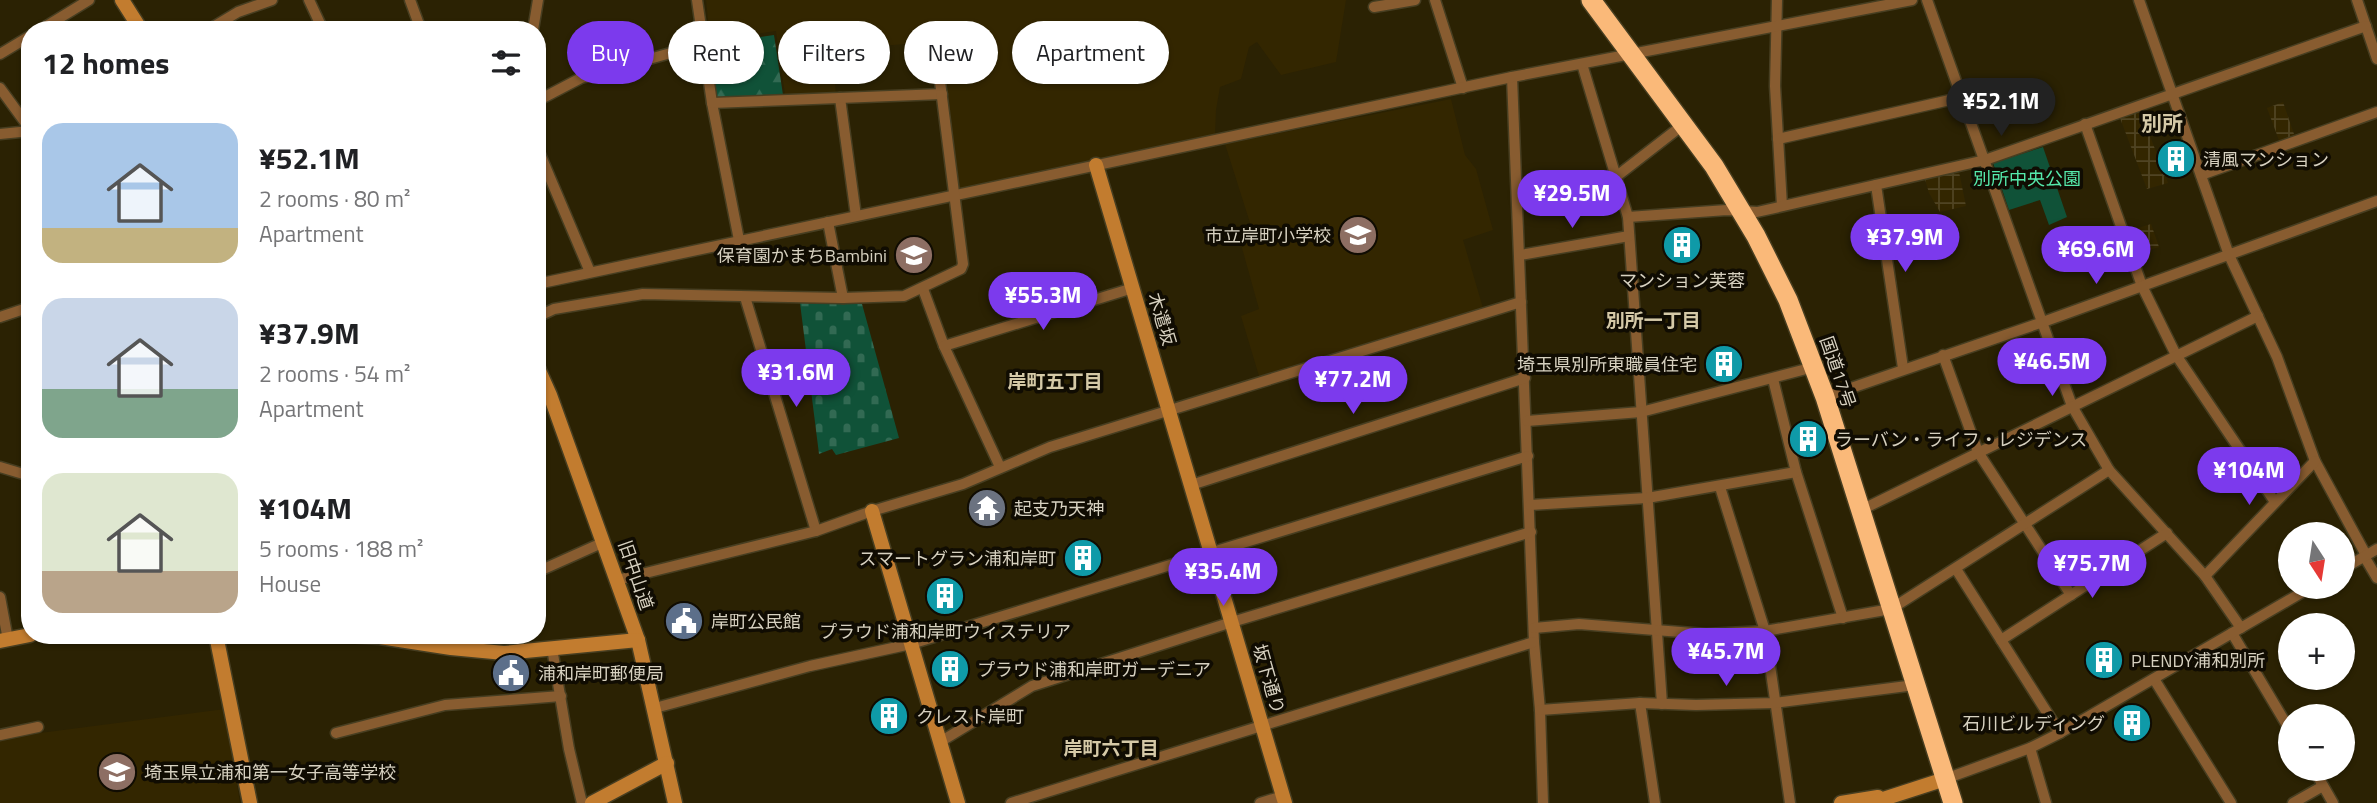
<!DOCTYPE html>
<html lang="en">
<head>
<meta charset="utf-8">
<style>
  :root { --surface:#fff; --page:#f2f2f2; --text:#202124; --muted:#757577; --accent:#7c3aed }
  body { margin:0; font-family:"Titillium Web","Noto Sans JP",sans-serif; background:var(--page); color:var(--text); height:100vh; display:flex; flex-direction:column; font-size:26px; white-space:nowrap }
  * { box-sizing:border-box; margin:0 }
  p { font-size:23px; color:var(--muted) }
  .icon { flex:none; width:38px; height:38px; fill:none; stroke:currentColor; stroke-width:2; stroke-linecap:round; stroke-linejoin:round }
  .map { position:relative; flex:1; overflow:hidden }
  .sheet { position:absolute; left:21px; top:21px; width:525px; height:623px; display:flex; flex-direction:column; background:var(--surface); border-radius:28px; box-shadow:0 2px 5px #0004 }
  .sheet>* { flex:none }
  .hud { position:absolute; left:567px; top:21px; width:665px; height:63px; display:flex; gap:14px }
  .needle { width:46px; rotate:168deg }
  .buttons { position:absolute; left:2278px; top:522px; display:grid; gap:14px }
  .buttons a { display:grid; place-items:center; width:77px; height:77px; border-radius:50%; background:var(--surface); box-shadow:0 2px 5px #0004; font-size:35px }
  .price { position:absolute; translate:-50% -60px; padding:0 16px; border-radius:24px; background:var(--accent); color:#fff; font-size:23px; line-height:46px; filter:drop-shadow(0 2px 4px #0008) }
  .price::after { content:''; position:absolute; left:50%; top:42px; width:21px; height:16px; margin-left:-10px; background:inherit; clip-path:polygon(0 0,100% 0,50% 100%) }
  .price.current { background:#222; color:#fff }
  ul { padding:0; list-style:none }
  li { display:flex; align-items:center; gap:21px; height:175px; padding:0 21px }
  li span { display:grid; place-items:center; flex:none; width:196px; height:140px; border-radius:21px; color:#555 }
  li>.icon { margin-inline-start:auto }
  span .icon { width:84px; height:84px; fill:#fffc; stroke-width:1 }
  li b { font-size:30px }
  h2 { display:flex; justify-content:space-between; align-items:center; height:84px; padding:0 21px; font-size:30px }
  .tag { padding:0 24px; border-radius:32px; background:var(--surface); box-shadow:0 2px 5px #0004; font-size:24px; line-height:63px }
  .tag.current { background:var(--accent); color:#fff }
  .map>svg:first-child { display:block }
</style>
</head>
<body>
<div class="map">
<svg width="2377" height="803" viewBox="0 0 2377 803">
  <defs>
    <pattern id="industrial-grid" width="8" height="8" patternUnits="userSpaceOnUse" patternTransform="scale(1.75)"><rect width="8" height="8" fill="#332600"/><path d="M0 4h8M4 0v8" fill="none" stroke="#504423"/></pattern>
    <pattern id="forest-firs" width="22" height="20" patternUnits="userSpaceOnUse" patternTransform="scale(1.75)"><rect width="22" height="20" fill="#105238"/><path d="M5 1l3.5 6h-7zM16 11l3.5 6h-7z" fill="#326a53"/></pattern>
    <pattern id="cemetery-stones" width="16" height="16" patternUnits="userSpaceOnUse" patternTransform="scale(1.75)"><rect width="16" height="16" fill="#105238"/><path d="M2 7V4a2 2 0 0 1 4 0v3zM10 15v-3a2 2 0 0 1 4 0v3z" fill="#326a53"/></pattern>
  </defs>
  <rect width="100%" height="100%" fill="#2b2203"/>
  <!-- built -->
  <g fill="#332600">
    <polygon points="706,0 1346,0 1336,62 1281,75 1257,42 1249,47 1241,79 1220,87 1216,110 1215,136 959,191 942,41 832,50 836,94 785,95 776,31 710,40"/>
    <polygon points="1451,99 1465,155 1476,169 1493,230 1463,240 1483,308 1259,376 1241,316 1259,309 1237,230 1251,226 1225,144"/>
    <polygon points="225,709 240,803 0,803 0,741 40,733"/>
  </g>
  <!-- industrial -->
  <g fill="url(#industrial-grid)">
    <polygon points="2283,102 2295,137 2280,143 2267,108"/>
    <polygon points="2140,110 2168,183 2147,189 2120,118"/>
    <polygon points="1959,172 1966,206 1940,212 1929,193 1925,179"/>
    <polygon points="2151,224 2159,247 2136,254 2128,231"/>
  </g>
  <!-- forest -->
  <polygon fill="url(#forest-firs)" points="774,35 783,95 716,98 709,44"/>
  <!-- cemetery -->
  <polygon fill="url(#cemetery-stones)" points="800,303 862,304 899,438 836,455 832,449 819,454"/>
  <!-- green -->
  <polygon fill="#105238" points="2043,147 2067,217 2049,225 2040,200 2009,210 1993,163"/>
  <g fill="none" stroke-linecap="round" stroke-linejoin="round">
    <!-- street casing -->
    <g stroke="#473e21" stroke-width="13">
      <g id="street">
        <polyline points="309,0 323,30"/>
        <polyline points="410,0 421,30"/>
        <polyline points="697,0 712,103 739,240"/>
        <polyline points="1435,0 1463,88"/>
        <polyline points="1777,0 1775,86 1782,206"/>
        <polyline points="1927,0 2072,406 2109,470 2205,576 2241,628"/>
        <polyline points="2139,0 2229,255 2277,357 2315,461 2366,555"/>
        <polyline points="2357,0 2377,59"/>
        <polyline points="1374,7 1415,0"/>
        <polyline points="40,30 89,0"/>
        <polyline points="208,30 238,12 272,0"/>
        <polyline points="533,30 538,0"/>
        <polyline points="0,54 30,36"/>
        <polyline points="1582,64 1628,217 1662,704"/>
        <polyline points="1512,77 1534,642 1540,710 1543,803"/>
        <polyline points="0,88 30,129"/>
        <polyline points="840,98 856,216"/>
        <polyline points="537,101 581,78 703,44"/>
        <polyline points="712,103 942,94"/>
        <polyline points="2085,124 2142,286 2176,355 2275,502"/>
        <polyline points="0,134 30,131"/>
        <polyline points="1778,139 1963,97"/>
        <polyline points="537,147 590,272"/>
        <polyline points="2201,175 2377,112"/>
        <polyline points="1617,176 1684,124"/>
        <polyline points="1876,185 1903,368"/>
        <polyline points="1628,217 1727,210 1757,212 1985,160 2366,26"/>
        <polyline points="828,222 843,298"/>
        <polyline points="1520,255 1629,236"/>
        <polyline points="537,284 1512,77 1912,0"/>
        <polyline points="923,289 944,346 1000,467"/>
        <polyline points="745,297 816,531"/>
        <polyline points="0,317 30,307"/>
        <polyline points="537,317 554,309 643,294 843,298 904,296 961,269 963,264 935,42"/>
        <polyline points="944,346 1133,288"/>
        <polyline points="1943,355 1978,452 2071,595"/>
        <polyline points="1773,379 1796,472 1843,618"/>
        <polyline points="1825,397 2043,322 2377,201"/>
        <polyline points="1527,421 1641,412 1814,367"/>
        <polyline points="0,467 30,476"/>
        <polyline points="1191,485 1525,378"/>
        <polyline points="1720,487 1765,631 1790,803"/>
        <polyline points="1530,505 1647,498 1796,472"/>
        <polyline points="1861,510 2258,316"/>
        <polyline points="2364,556 2377,578"/>
        <polyline points="1956,569 2060,733"/>
        <polyline points="2343,569 2377,549"/>
        <polyline points="537,572 604,542"/>
        <polyline points="2205,576 2315,461"/>
        <polyline points="617,580 816,531 872,511 963,484 1050,447 1521,302"/>
        <polyline points="0,597 8,640"/>
        <polyline points="1534,628 1579,624 1706,634 1765,631 1891,609 2109,470"/>
        <polyline points="2232,633 2291,732"/>
        <polyline points="2001,640 2167,533"/>
        <polyline points="552,648 569,749 582,803"/>
        <polyline points="2154,679 2231,803"/>
        <polyline points="1640,703 1655,803"/>
        <polyline points="655,708 810,666 911,644 1528,456"/>
        <polyline points="1540,710 1640,703 1696,705 1774,703 1915,685"/>
        <polyline points="336,733 445,705 561,696"/>
        <polyline points="0,735 38,727"/>
        <polyline points="940,742 1032,686 1232,622 1531,532"/>
        <polyline points="2030,748 2046,803"/>
        <polyline points="2313,768 2333,803"/>
        <polyline points="1945,779 2030,748 2060,733 2313,586"/>
        <polyline points="1011,803 1534,642"/>
        <polyline points="1260,803 1283,796"/>
        <polyline points="2293,803 2323,786"/>
      </g>
    </g>
    <!-- secondary casing -->
    <g stroke="#473e21" stroke-width="17">
      <g id="secondary">
        <polyline points="122,0 141,30"/>
        <polyline points="1096,165 1285,803"/>
        <polyline points="537,366 550,395 638,640 675,803"/>
        <polyline points="872,511 958,803"/>
        <polyline points="216,635 250,803"/>
        <polyline points="347,635 380,637 451,648 504,653 638,640"/>
        <polyline points="0,641 30,635"/>
        <polyline points="592,803 667,763"/>
        <polyline points="1841,803 1878,797"/>
        <polyline points="1871,803 1945,779"/>
      </g>
    </g>
    <!-- highway casing -->
    <g stroke="#473e21" stroke-width="22">
      <polyline id="highway" points="1591,0 1714,166 1756,236 1788,300 1825,397 1953,803"/>
    </g>
    <!-- street -->
    <use href="#street" stroke="#885c30" stroke-width="10"/>
    <!-- secondary -->
    <use href="#secondary" stroke="#c27c2f" stroke-width="14"/>
    <!-- highway -->
    <use href="#highway" stroke="#fab979" stroke-width="19"/>
  </g>
  <!-- icons -->
  <defs>
    <g id="building-disc" transform="scale(2.0125)"><circle r="9.5" fill="#0f9aa8" stroke="#100c02"/><path d="M-4-6H4V6H1V3H-1V6H-4ZM-2.5-4.3h1.7v1.8h-1.7ZM.8-4.3h1.7v1.8H.8ZM-2.5-1h1.7V.8h-1.7ZM.8-1h1.7V.8H.8Z" fill="#fff"/></g>
    <g id="school-disc" transform="scale(2.0125)"><circle r="9.5" fill="#8d6e63" stroke="#100c02"/><path d="M0-5L7-2L0 1L-7-2ZM-4 1L0 2.5L4 1V4Q0 6-4 4Z" fill="#fff"/></g>
    <g id="temple-disc" transform="scale(2.0125)"><circle r="9.5" fill="#6b7280" stroke="#100c02"/><path d="M0-6L5-2H3V0L6.5 2.5H4V6H1.5V3h-3V6H-4V2.5H-6.5L-3 0V-2H-5Z" fill="#fff"/></g>
    <g id="civic-disc" transform="scale(2.0125)"><circle r="9.5" fill="#5c6f8a" stroke="#100c02"/><path d="M-.6-6.5H3V-4.5H.6V-3L4-1V1h2V6H-6V1h2V-1L-.6-3ZM-1.2 2.5V6h2.4V2.5Z" fill="#fff"/></g>
  </defs>
  <g fill-rule="evenodd">
    <use href="#building-disc" x="2176" y="159"/>
    <use href="#school-disc" x="1358" y="235"/>
    <use href="#building-disc" x="1682" y="245"/>
    <use href="#school-disc" x="914" y="255"/>
    <use href="#building-disc" x="1724" y="364"/>
    <use href="#building-disc" x="1808" y="439"/>
    <use href="#temple-disc" x="987" y="508"/>
    <use href="#building-disc" x="1083" y="558"/>
    <use href="#building-disc" x="945" y="596"/>
    <use href="#civic-disc" x="684" y="621"/>
    <use href="#building-disc" x="2104" y="660"/>
    <use href="#building-disc" x="950" y="669"/>
    <use href="#civic-disc" x="511" y="673"/>
    <use href="#building-disc" x="889" y="716"/>
    <use href="#building-disc" x="2132" y="723"/>
    <use href="#school-disc" x="117" y="772"/>
  </g>
  <g text-anchor="middle" dominant-baseline="central" stroke-width="7" stroke-linejoin="round" paint-order="stroke">
    <!-- poi labels -->
    <g font-size="18" fill="#d7d1c0" stroke="#100c02" text-anchor="start">
      <text x="2203" y="159">清風マンション</text>
      <text x="1331" y="235" text-anchor="end">市立岸町小学校</text>
      <text x="887" y="255" text-anchor="end">保育園かまちBambini</text>
      <text x="1682" y="280" text-anchor="middle">マンション芙蓉</text>
      <text x="1697" y="364" text-anchor="end">埼玉県別所東職員住宅</text>
      <text x="1835" y="439">ラーバン・ライフ・レジデンス</text>
      <text x="1014" y="508">起支乃天神</text>
      <text x="1056" y="558" text-anchor="end">スマートグラン浦和岸町</text>
      <text x="711" y="621">岸町公民館</text>
      <text x="945" y="631" text-anchor="middle">プラウド浦和岸町ウィステリア</text>
      <text x="2131" y="660">PLENDY浦和別所</text>
      <text x="977" y="669">プラウド浦和岸町ガーデニア</text>
      <text x="538" y="673">浦和岸町郵便局</text>
      <text x="916" y="716">クレスト岸町</text>
      <text x="2105" y="723" text-anchor="end">石川ビルディング</text>
      <text x="144" y="772">埼玉県立浦和第一女子高等学校</text>
    </g>
    <!-- park labels -->
    <g font-size="18" fill="#55e9ab" stroke="#100c02">
      <text x="2027" y="178">別所中央公園</text>
    </g>
    <!-- street labels -->
    <g font-size="18" fill="#d7d1c0" stroke="#100c02">
      <text transform="translate(1162 319) rotate(73)">木遣坂</text>
      <text transform="translate(1838 372) rotate(71)">国道17号</text>
      <text transform="translate(636 575) rotate(71)">旧中山道</text>
      <text transform="translate(1269 679) rotate(74)">坂下通り</text>
    </g>
    <!-- neighbourhood labels -->
    <g font-size="19" font-weight="bold" fill="#d5c9a7" stroke="#100c02">
      <text x="1653" y="319">別所一丁目</text>
      <text x="1055" y="380">岸町五丁目</text>
      <text x="1111" y="747">岸町六丁目</text>
    </g>
    <!-- quarter labels -->
    <g font-size="21" font-weight="bold" fill="#d5c9a7" stroke="#100c02">
      <text x="2162" y="123">別所</text>
    </g>
  </g>
</svg>
<div class="buttons">
<a><svg class="needle" viewBox="-14 -14 28 28"><path d="M0-13l5 13h-10z" fill="#e53935"/><path d="M0 13l5-13h-10z" fill="#757577"/></svg></a>
<a>+</a>
<a>−</a>
</div>
<b class="price current" style="left:2001px;top:138px">¥52.1M</b>
<b class="price" style="left:1572px;top:230px">¥29.5M</b>
<b class="price" style="left:1905px;top:274px">¥37.9M</b>
<b class="price" style="left:2096px;top:286px">¥69.6M</b>
<b class="price" style="left:1043px;top:332px">¥55.3M</b>
<b class="price" style="left:2052px;top:398px">¥46.5M</b>
<b class="price" style="left:796px;top:409px">¥31.6M</b>
<b class="price" style="left:1353px;top:416px">¥77.2M</b>
<b class="price" style="left:2249px;top:507px">¥104M</b>
<b class="price" style="left:2092px;top:600px">¥75.7M</b>
<b class="price" style="left:1223px;top:608px">¥35.4M</b>
<b class="price" style="left:1726px;top:688px">¥45.7M</b>
<div class="hud">
<a class="tag current">Buy</a>
<a class="tag">Rent</a>
<a class="tag">Filters</a>
<a class="tag">New</a>
<a class="tag">Apartment</a>
</div>
<section class="sheet">
<h2>12 homes<svg class="icon" aria-label="filters" viewBox="0 0 24 24"><path d="M4 7h16M4 17h16"/><circle cx="9" cy="7" r="2"/><circle cx="15" cy="17" r="2"/></svg></h2>
<ul>
<li><span style="background:linear-gradient(#a9c7e8 75%,#c2b280 0)"><svg class="icon" aria-label="home" viewBox="0 0 24 24"><path d="M3 11l9-7 9 7M6 9v11h12V9"/></svg></span><div><b>¥52.1M</b><p>2 rooms · 80 m²</p><p>Apartment</p></div></li>
<li><span style="background:linear-gradient(#c9d6e8 65%,#7fa58c 0)"><svg class="icon" aria-label="home" viewBox="0 0 24 24"><path d="M3 11l9-7 9 7M6 9v11h12V9"/></svg></span><div><b>¥37.9M</b><p>2 rooms · 54 m²</p><p>Apartment</p></div></li>
<li><span style="background:linear-gradient(#dfe7d0 70%,#b9a48a 0)"><svg class="icon" aria-label="home" viewBox="0 0 24 24"><path d="M3 11l9-7 9 7M6 9v11h12V9"/></svg></span><div><b>¥104M</b><p>5 rooms · 188 m²</p><p>House</p></div></li>
</ul>
</section>
</div>
</body>
</html>
